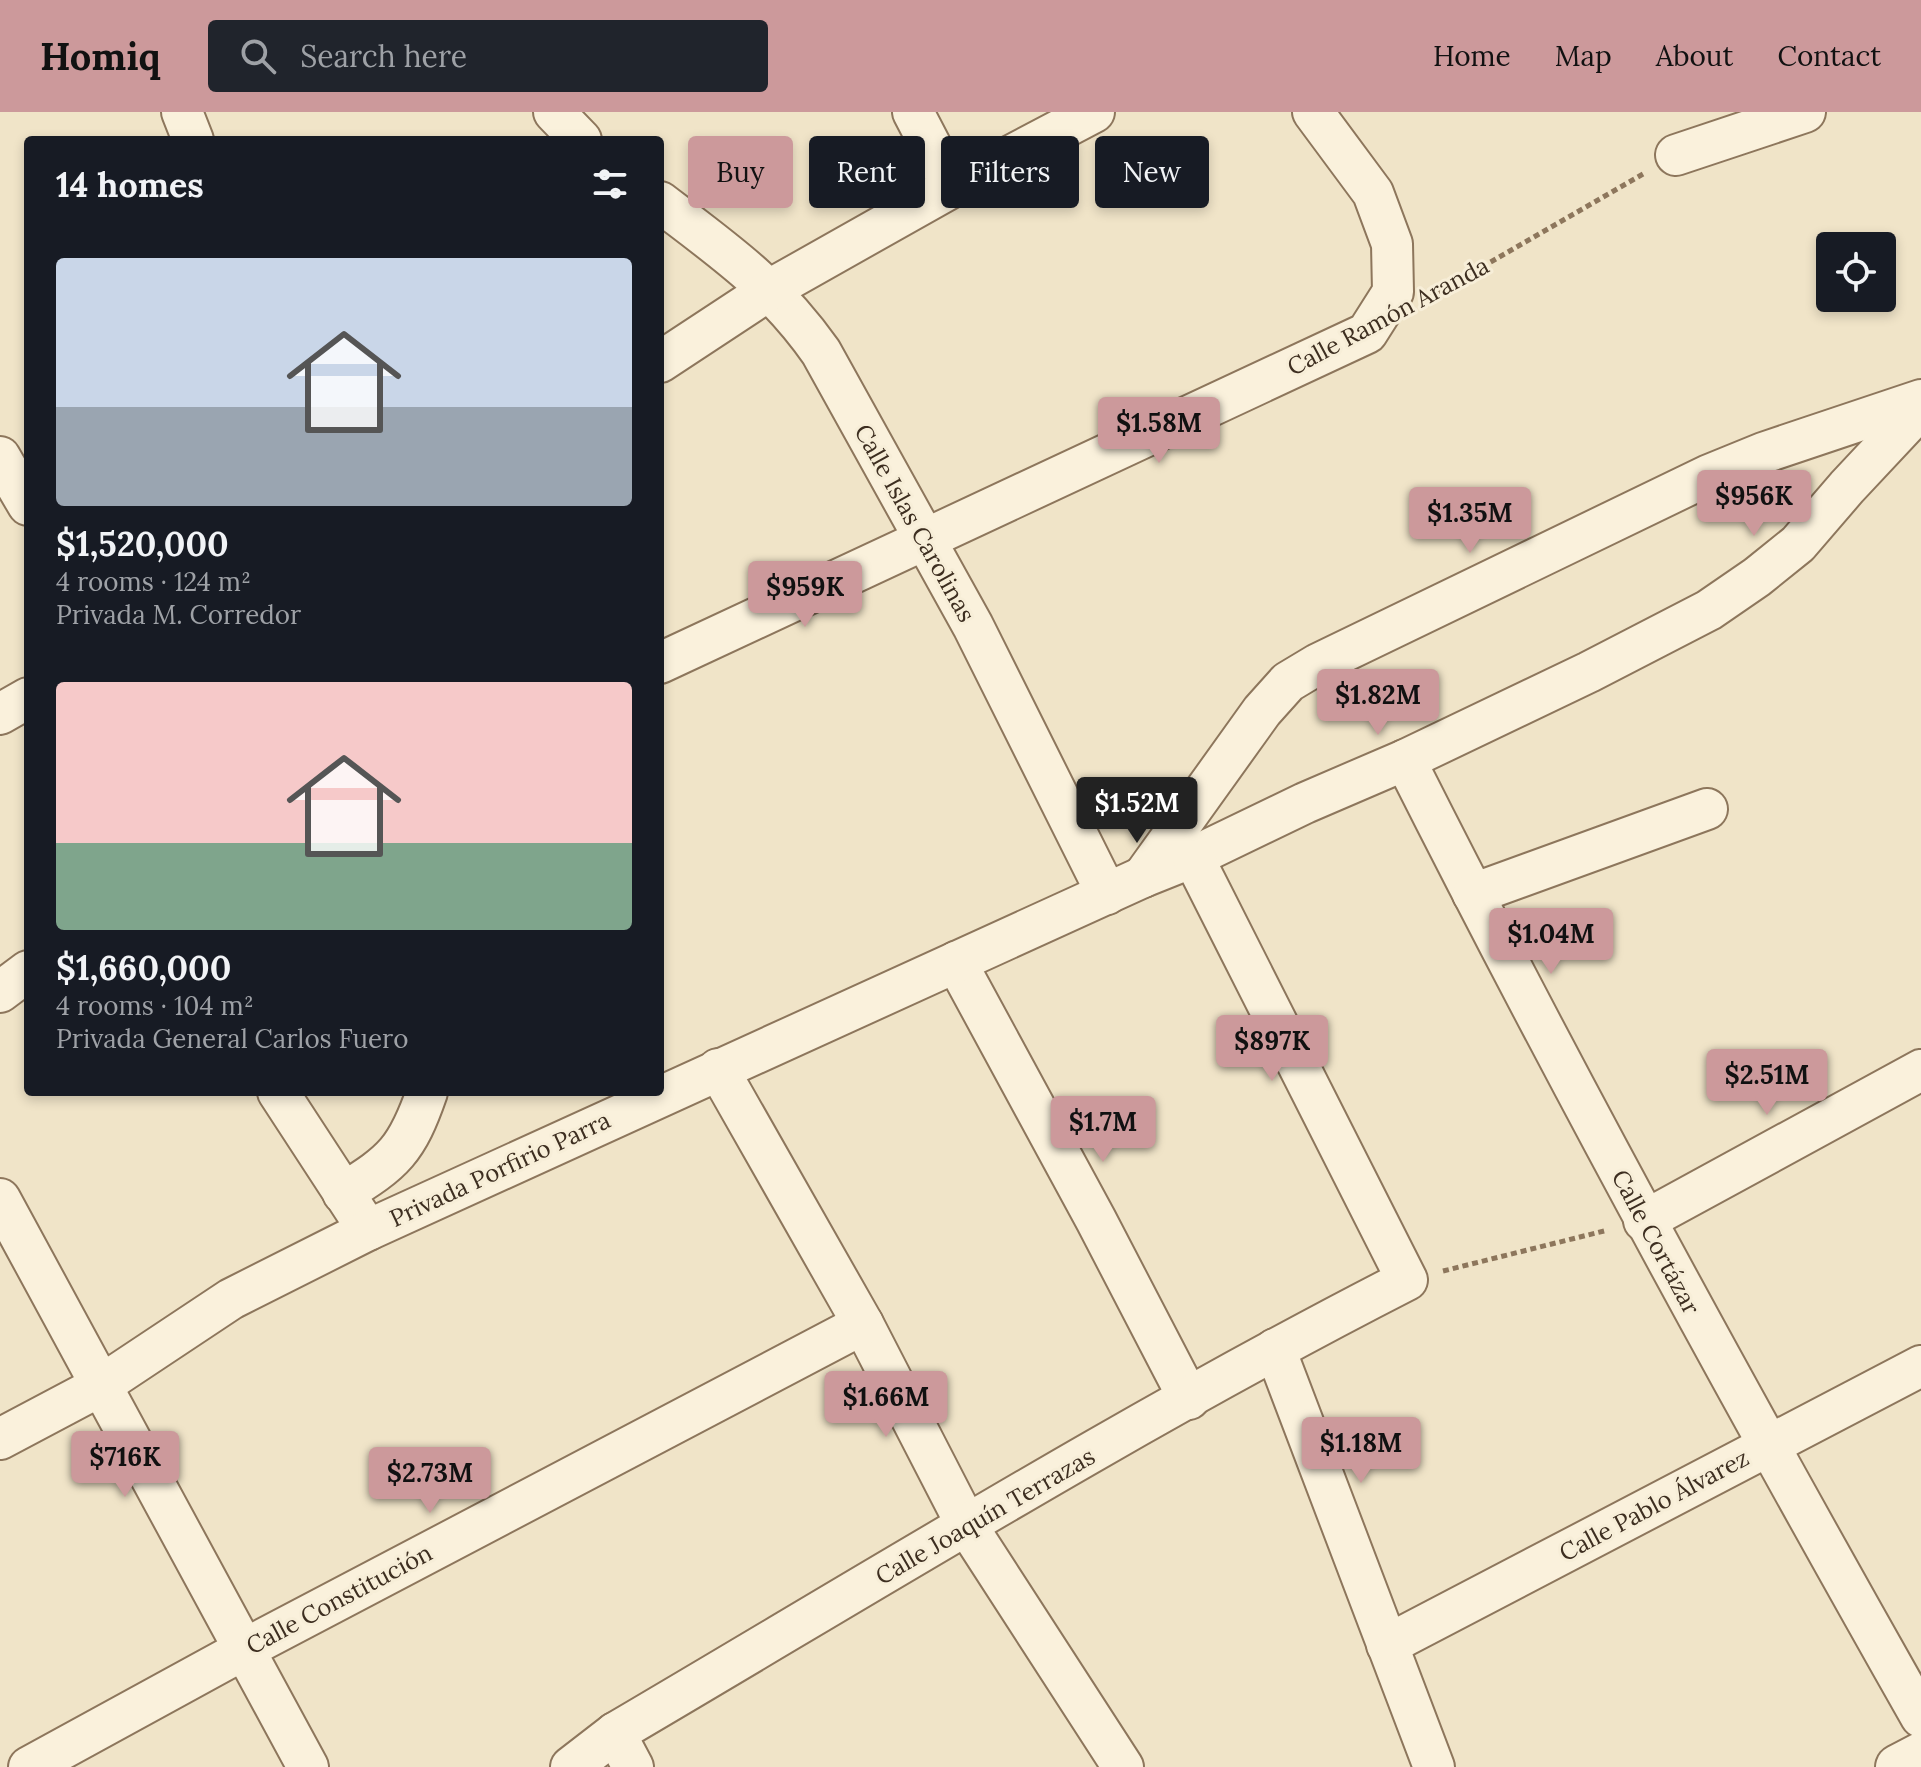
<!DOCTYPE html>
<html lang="en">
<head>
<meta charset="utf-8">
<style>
  :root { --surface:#171b24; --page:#20242c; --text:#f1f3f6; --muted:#9ea1a6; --accent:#cc999b }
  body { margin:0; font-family:Lora,serif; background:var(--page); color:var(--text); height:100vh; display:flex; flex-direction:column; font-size:30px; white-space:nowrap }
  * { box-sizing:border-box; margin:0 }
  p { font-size:26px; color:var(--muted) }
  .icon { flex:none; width:44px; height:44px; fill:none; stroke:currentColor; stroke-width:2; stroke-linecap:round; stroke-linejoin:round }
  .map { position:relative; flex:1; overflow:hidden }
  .details { position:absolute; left:24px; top:24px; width:640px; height:960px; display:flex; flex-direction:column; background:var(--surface); border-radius:8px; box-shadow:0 4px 12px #0003 }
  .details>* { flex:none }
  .top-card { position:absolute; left:688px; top:24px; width:760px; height:72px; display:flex; gap:16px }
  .buttons { position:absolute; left:1816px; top:120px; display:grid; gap:16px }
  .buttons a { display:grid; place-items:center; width:80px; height:80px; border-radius:8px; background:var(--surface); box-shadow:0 4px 12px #0003; font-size:40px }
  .price { position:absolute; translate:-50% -68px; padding:0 18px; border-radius:8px; background:var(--accent); color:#111; font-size:26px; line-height:52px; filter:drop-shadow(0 2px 4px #0008) }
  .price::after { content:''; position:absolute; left:50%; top:48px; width:24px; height:18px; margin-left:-12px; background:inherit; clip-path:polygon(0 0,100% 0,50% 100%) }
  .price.current { background:#222; color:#fff }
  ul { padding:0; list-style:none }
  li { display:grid; align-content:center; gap:16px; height:424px; padding:0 32px }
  li span { display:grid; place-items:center; height:248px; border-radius:8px; color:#555 }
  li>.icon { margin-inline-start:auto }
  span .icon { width:144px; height:144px; fill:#fffc; stroke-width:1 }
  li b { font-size:34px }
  h2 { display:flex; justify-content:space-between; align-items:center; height:96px; padding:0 32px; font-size:34px }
  .chip { padding:0 28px; border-radius:8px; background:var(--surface); box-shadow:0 4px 12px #0003; font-size:28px; line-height:72px }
  .chip.current { background:var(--accent); color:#111 }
  header { display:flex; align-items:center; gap:48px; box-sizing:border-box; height:112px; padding:0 40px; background:var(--accent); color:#111 }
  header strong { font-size:38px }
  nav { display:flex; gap:44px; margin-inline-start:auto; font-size:28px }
  .search { width:560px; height:72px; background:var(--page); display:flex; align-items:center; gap:20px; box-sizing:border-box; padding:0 28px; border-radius:8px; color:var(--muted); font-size:30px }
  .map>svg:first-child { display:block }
</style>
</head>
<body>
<header>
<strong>Homiq</strong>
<div class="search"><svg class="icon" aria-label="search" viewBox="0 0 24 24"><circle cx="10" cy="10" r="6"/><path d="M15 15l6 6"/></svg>Search here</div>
<nav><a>Home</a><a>Map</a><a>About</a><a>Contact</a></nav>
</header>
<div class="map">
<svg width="1921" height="1655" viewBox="0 0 1921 1655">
  <rect width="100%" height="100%" fill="#f0e4c8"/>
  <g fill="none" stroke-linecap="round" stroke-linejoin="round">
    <!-- minor casing -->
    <g stroke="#8d765c" stroke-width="44">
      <g id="minor">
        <polyline points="182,0 193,28"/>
        <polyline points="554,0 581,28"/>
        <polyline points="913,0 952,75"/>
        <polyline points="1676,43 1805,0"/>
        <path d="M660,90C724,139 774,173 821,240L973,514L1107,782"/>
        <polyline points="660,250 771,177 952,75 1094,0"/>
        <polyline points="0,345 28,393"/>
        <polyline points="660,551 1367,221 1393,180 1392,132 1373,81 1313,0"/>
        <polyline points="0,602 28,586"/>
        <path d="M1405,648C1568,972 1742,1289 1921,1605"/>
        <polyline points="1143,765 1262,599 1288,570 1318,552 1709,363 1763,341 1921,288"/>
        <polyline points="1473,782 1707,697"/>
        <polyline points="956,850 1096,1108 1189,1287"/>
        <polyline points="0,880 28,859"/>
        <polyline points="718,957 863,1212 967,1414 1123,1655"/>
        <polyline points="278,980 368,1118"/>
        <path d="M343,1081C394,1050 407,1038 427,980"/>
        <polyline points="0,1087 308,1655"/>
        <polyline points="1644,1109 1921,958"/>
        <polyline points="1275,1237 1434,1655"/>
        <polyline points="0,1327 100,1274 231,1187 368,1118 1143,765 1193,745 1305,691 1405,648 1589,560 1709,498 1757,465 1798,432 1847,375 1921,296"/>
        <polyline points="1387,1533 1921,1254"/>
        <polyline points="615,1621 633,1655"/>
        <polyline points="29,1655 243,1538 863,1212"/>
        <path d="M571,1655L615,1621C877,1467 1137,1306 1407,1168L1193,745"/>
      </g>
    </g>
    <!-- tertiary casing -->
    <g stroke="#8d765c" stroke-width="48">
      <polyline id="tertiary" points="1898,1655 1921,1643"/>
    </g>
    <!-- path -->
    <g stroke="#8d765c" stroke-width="5" stroke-dasharray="6 4" stroke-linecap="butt">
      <polyline points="1430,185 1643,62"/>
      <polyline points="1443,1159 1608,1118"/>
    </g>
    <!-- minor -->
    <use href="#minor" stroke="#faf1dc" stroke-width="40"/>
    <!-- tertiary -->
    <use href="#tertiary" stroke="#faf1dc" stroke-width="44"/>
  </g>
  <g text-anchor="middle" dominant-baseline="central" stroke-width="6" stroke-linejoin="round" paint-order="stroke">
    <!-- street labels -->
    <g font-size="24" fill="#3d2e20" stroke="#f7eed8">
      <text transform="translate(1388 204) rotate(-28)">Calle Ramón Aranda</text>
      <text transform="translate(915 411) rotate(61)">Calle Islas Carolinas</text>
      <text transform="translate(500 1057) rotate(-25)">Privada Porfirio Parra</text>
      <text transform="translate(1656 1130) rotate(62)">Calle Cortázar</text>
      <text transform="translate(1654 1393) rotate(-28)">Calle Pablo Álvarez</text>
      <text transform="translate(985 1404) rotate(-30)">Calle Joaquín Terrazas</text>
      <text transform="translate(339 1487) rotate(-28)">Calle Constitución</text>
    </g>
  </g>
</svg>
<div class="buttons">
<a><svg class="icon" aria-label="locate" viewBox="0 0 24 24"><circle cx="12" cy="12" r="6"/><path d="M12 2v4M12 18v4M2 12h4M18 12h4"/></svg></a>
</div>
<b class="price" style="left:1159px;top:353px">$1.58M</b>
<b class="price" style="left:1754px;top:426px">$956K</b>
<b class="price" style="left:1470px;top:443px">$1.35M</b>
<b class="price" style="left:805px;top:517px">$959K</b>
<b class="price" style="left:1378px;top:625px">$1.82M</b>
<b class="price current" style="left:1137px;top:733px">$1.52M</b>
<b class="price" style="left:1551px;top:864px">$1.04M</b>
<b class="price" style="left:1272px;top:971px">$897K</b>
<b class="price" style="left:1767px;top:1005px">$2.51M</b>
<b class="price" style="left:1103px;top:1052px">$1.7M</b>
<b class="price" style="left:886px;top:1327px">$1.66M</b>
<b class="price" style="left:1361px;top:1373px">$1.18M</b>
<b class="price" style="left:125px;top:1387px">$716K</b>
<b class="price" style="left:430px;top:1403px">$2.73M</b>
<div class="top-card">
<a class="chip current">Buy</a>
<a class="chip">Rent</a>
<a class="chip">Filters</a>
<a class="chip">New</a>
</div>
<section class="details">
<h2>14 homes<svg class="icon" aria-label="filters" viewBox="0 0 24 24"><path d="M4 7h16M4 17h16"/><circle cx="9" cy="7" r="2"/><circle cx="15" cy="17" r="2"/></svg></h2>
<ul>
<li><span style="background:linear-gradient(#c9d6e8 60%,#9aa5b1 0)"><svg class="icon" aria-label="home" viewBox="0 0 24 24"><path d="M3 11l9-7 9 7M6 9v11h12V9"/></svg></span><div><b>$1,520,000</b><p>4 rooms · 124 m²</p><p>Privada M. Corredor</p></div></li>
<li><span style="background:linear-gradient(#f6c9c9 65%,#7fa58c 0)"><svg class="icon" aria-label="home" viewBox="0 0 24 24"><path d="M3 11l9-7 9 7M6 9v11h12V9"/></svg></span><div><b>$1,660,000</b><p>4 rooms · 104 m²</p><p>Privada General Carlos Fuero</p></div></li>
</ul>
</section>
</div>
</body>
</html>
